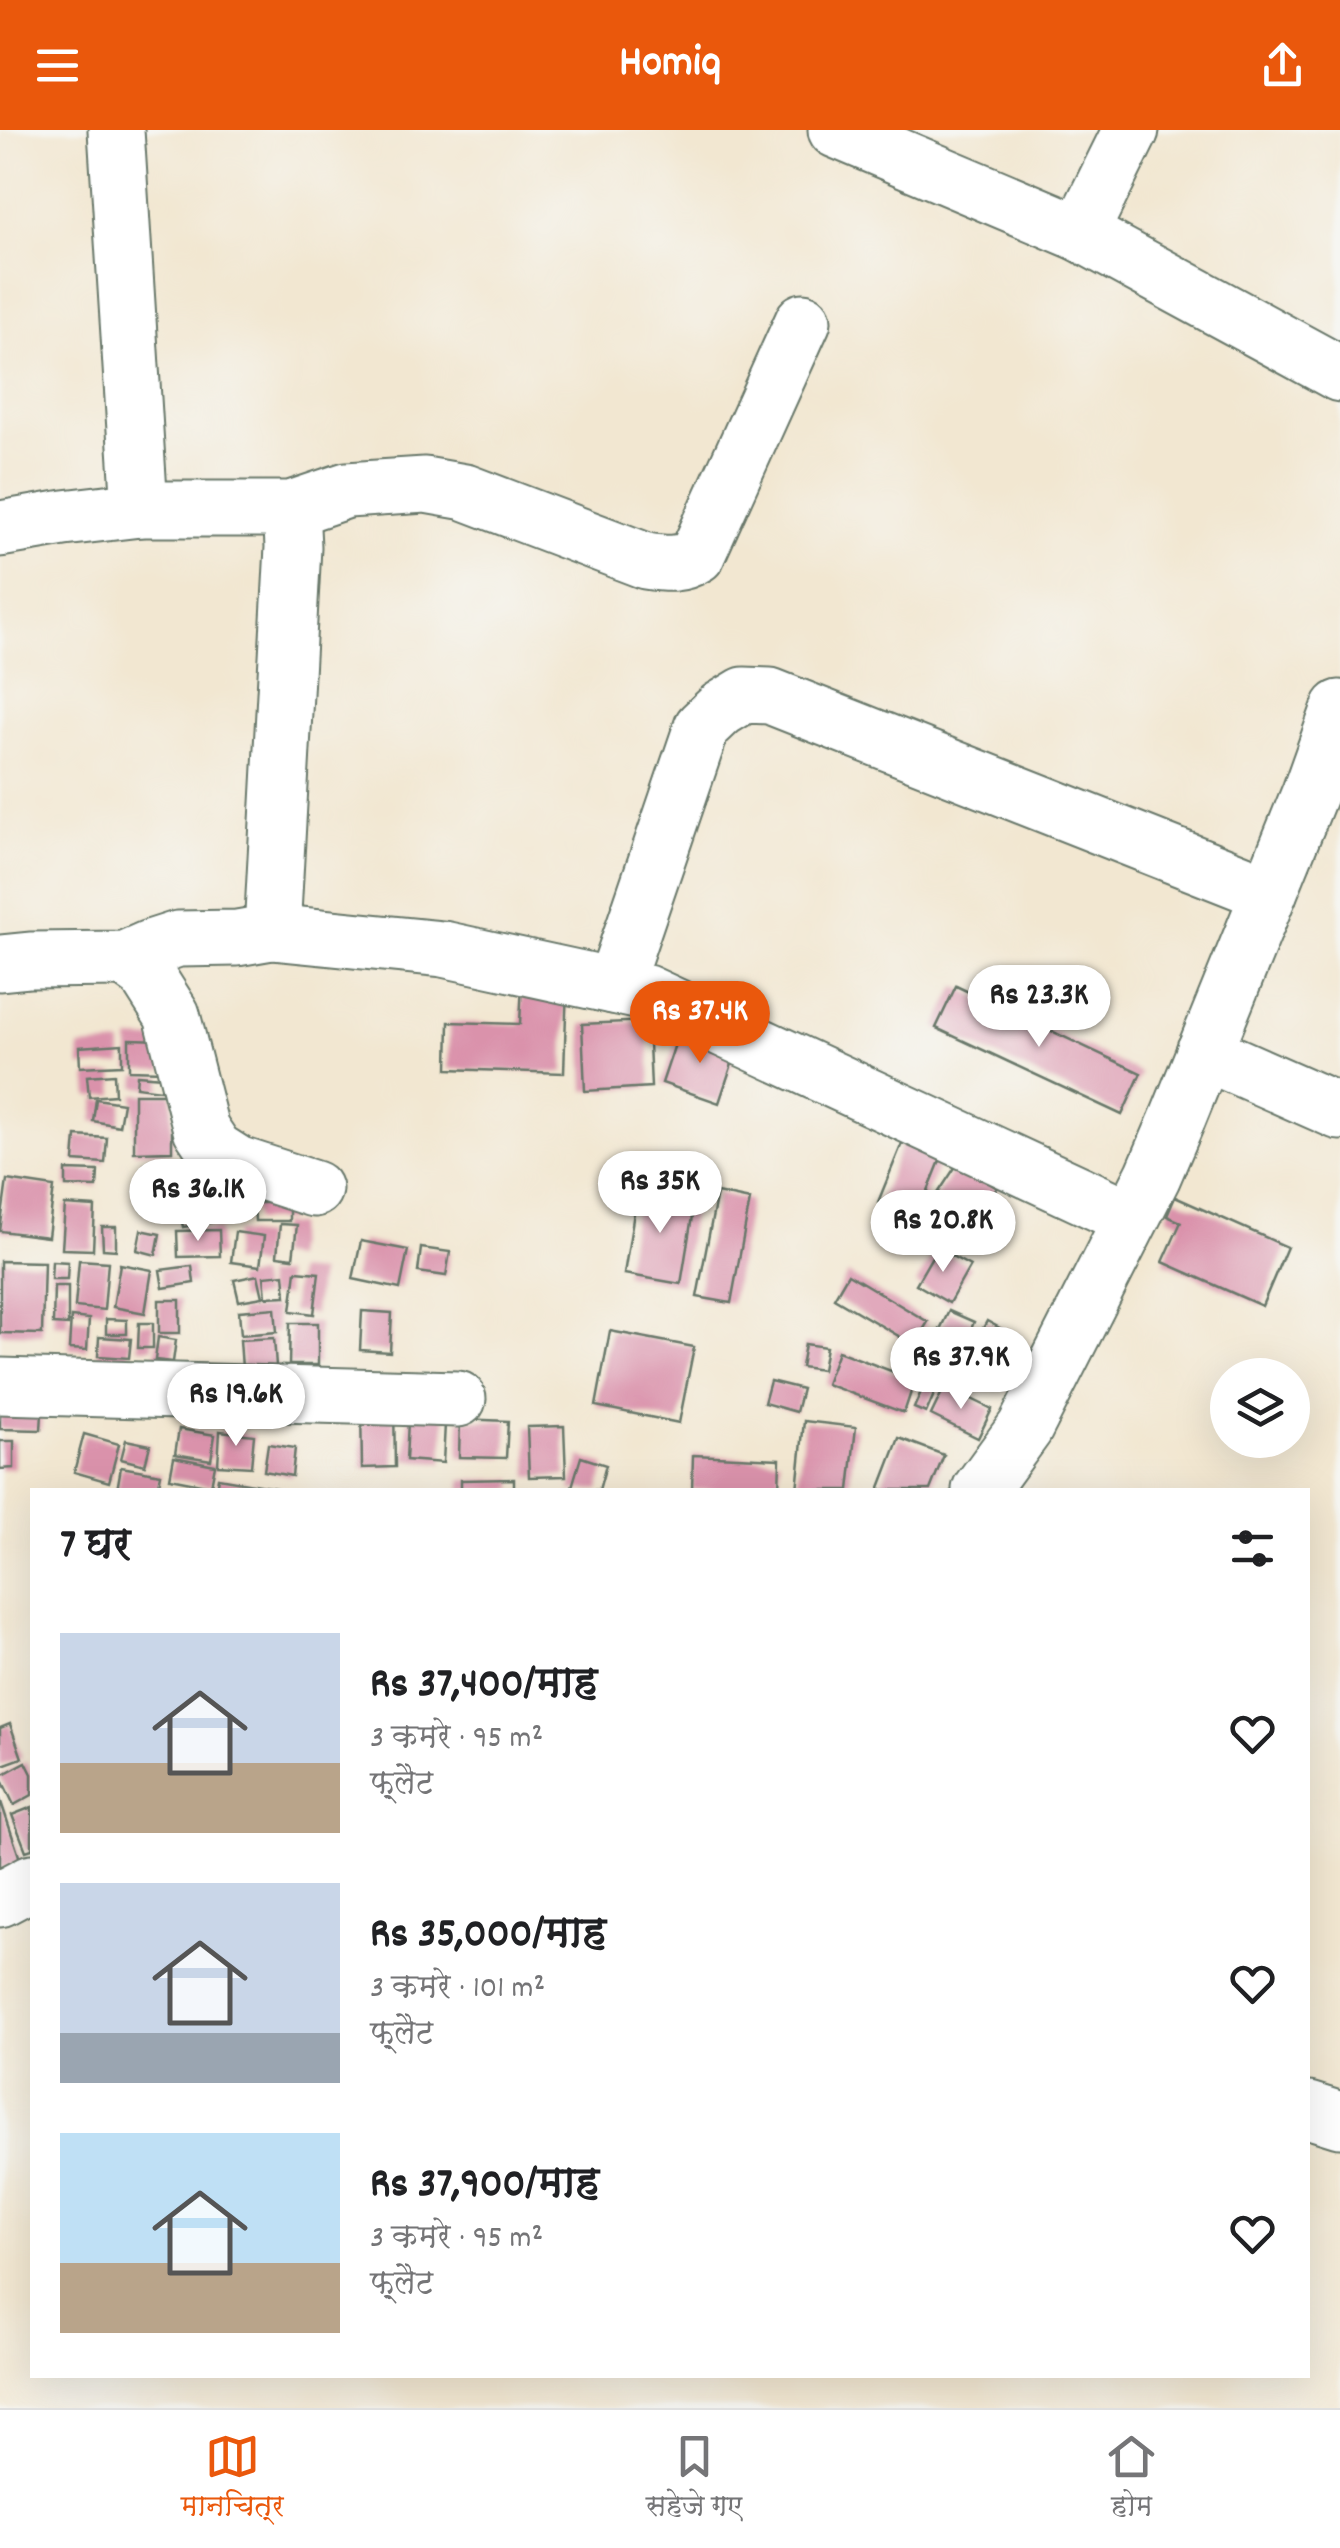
<!DOCTYPE html>
<html lang="hi">
<head>
<meta charset="utf-8">
<style>
  :root { --surface:#fff; --page:#f6f6f6; --text:#202124; --muted:#757577; --line:#e0e0e0; --accent:#ea580c }
  body { margin:0; font-family:Dekko,"Playpen Sans Deva",sans-serif; background:var(--page); color:var(--text); height:100vh; display:flex; flex-direction:column; font-size:38px; white-space:nowrap }
  * { box-sizing:border-box; margin:0 }
  p { font-size:32px; color:var(--muted) }
  .icon { flex:none; width:55px; height:55px; fill:none; stroke:currentColor; stroke-width:2; stroke-linecap:round; stroke-linejoin:round }
  .map { position:relative; flex:1; overflow:hidden }
  .sheet { position:absolute; left:30px; top:1358px; width:1280px; height:890px; display:flex; flex-direction:column; background:var(--surface); border-radius:0px; box-shadow:0 10px 40px #0002 }
  .sheet>* { flex:none }
  .fabs { position:absolute; left:1210px; top:1228px; display:grid; gap:20px }
  .fabs a { display:grid; place-items:center; width:100px; height:100px; border-radius:50%; background:var(--surface); box-shadow:0 10px 40px #0002; font-size:50px }
  .price { position:absolute; translate:-50% -85px; padding:0 22px; border-radius:35px; background:#fff; color:#222; font-size:32px; line-height:65px; filter:drop-shadow(0 2px 5px #0008) }
  .price::after { content:''; position:absolute; left:50%; top:60px; width:30px; height:22px; margin-left:-15px; background:inherit; clip-path:polygon(0 0,100% 0,50% 100%) }
  .price.current { background:var(--accent); color:#fff }
  ul { padding:0; list-style:none }
  li { display:flex; align-items:center; gap:30px; height:250px; padding:0 30px }
  li span { display:grid; place-items:center; flex:none; width:280px; height:200px; border-radius:0px; color:#555 }
  li>.icon { margin-inline-start:auto }
  span .icon { width:120px; height:120px; fill:#fffc; stroke-width:1 }
  li b { font-size:42px }
  h2 { display:flex; justify-content:space-between; align-items:center; height:120px; padding:0 30px; font-size:42px }
  header { display:flex; justify-content:space-between; align-items:center; height:130px; padding:0 30px; background:var(--accent); color:#fff; font-size:45px; font-weight:700 }
  .tab-bar { display:flex; justify-content:space-around; align-items:center; height:140px; border-top:2px solid var(--line); background:var(--surface); font-size:28px; color:var(--muted) }
  .tab-bar a { display:grid; justify-items:center; gap:5px }
  .tab-bar .current { color:var(--accent) }
  .map>svg:first-child { display:block }
</style>
</head>
<body>
<header><svg class="icon" aria-label="menu" viewBox="0 0 24 24"><path d="M4 6h16M4 12h16M4 18h16"/></svg>Homiq<svg class="icon" aria-label="share" viewBox="0 0 24 24"><path d="M12 15V3M7 8l5-5 5 5M5 13v7h14v-7"/></svg></header>
<div class="map">
<svg width="1340" height="2278" viewBox="0 0 1340 2278">
  <rect width="100%" height="100%" fill="#f6f6f2"/>
  <filter id="ink" filterUnits="userSpaceOnUse"><feTurbulence type="fractalNoise" baseFrequency=".01" numOctaves="2"/><feDisplacementMap in="SourceGraphic" scale="20" xChannelSelector="R" yChannelSelector="G"/><feConvolveMatrix kernelMatrix="1 2 1 2 8 2 1 2 1" color-interpolation-filters="sRGB"/></filter>
  <filter id="wash" filterUnits="userSpaceOnUse"><feTurbulence type="fractalNoise" baseFrequency=".0048" numOctaves="4" result="noise"/><feDisplacementMap in="SourceGraphic" scale="40" xChannelSelector="R" yChannelSelector="G"/><feGaussianBlur stdDeviation="2.25" result="paint"/><feColorMatrix in="noise" values="0 0 0 0 0 0 0 0 0 0 0 0 0 0 0 0 0 1.4 0 .05"/><feComposite in="paint" operator="in"/></filter>
  <g filter="url(#wash)">
    <rect width="100%" height="100%" fill="#f2e7d1"/>
    <g id="blocks">
      <!-- building -->
      <g fill="#da92ab">
        <polygon points="522,852 567,854 564,943 448,939 449,892 520,894"/>
        <polygon points="956,856 1141,943 1122,985 936,898"/>
        <polygon points="648,891 651,957 585,961 582,894"/>
        <polygon points="680,899 737,919 719,973 662,953"/>
        <polygon points="129,909 164,910 163,941 129,940"/>
        <polygon points="122,914 122,935 80,937 79,917"/>
        <polygon points="114,944 115,965 89,967 87,946"/>
        <polygon points="137,945 162,947 161,960 136,957"/>
        <polygon points="134,964 172,964 172,1021 134,1022"/>
        <polygon points="96,969 123,973 119,996 93,991"/>
        <polygon points="907,1001 946,1016 917,1088 878,1072"/>
        <polygon points="76,1006 107,1008 105,1033 74,1031"/>
        <polygon points="958,1033 997,1058 962,1112 923,1086"/>
        <polygon points="145,1034 165,1040 159,1063 138,1057"/>
        <polygon points="66,1040 98,1041 97,1057 66,1056"/>
        <polygon points="7,1050 54,1057 48,1107 0,1101"/>
        <polygon points="220,1056 240,1057 239,1087 219,1086"/>
        <polygon points="638,1058 695,1068 681,1154 624,1144"/>
        <polygon points="717,1063 750,1070 731,1173 697,1167"/>
        <polygon points="1175,1067 1287,1117 1262,1176 1163,1132 1181,1092 1167,1086"/>
        <polygon points="208,1073 212,1092 183,1097 179,1078"/>
        <polygon points="254,1073 289,1073 289,1091 255,1091"/>
        <polygon points="65,1075 95,1077 93,1120 62,1119"/>
        <polygon points="280,1094 297,1095 293,1128 277,1126"/>
        <polygon points="102,1097 116,1097 116,1120 103,1119"/>
        <polygon points="141,1100 160,1104 156,1125 137,1120"/>
        <polygon points="219,1100 220,1126 178,1127 177,1101"/>
        <polygon points="235,1102 264,1106 260,1136 231,1132"/>
        <polygon points="361,1111 408,1120 400,1159 353,1149"/>
        <polygon points="421,1118 450,1122 446,1146 418,1142"/>
        <polygon points="937,1118 970,1136 949,1173 916,1154"/>
        <polygon points="79,1130 108,1132 104,1180 75,1177"/>
        <polygon points="0,1131 44,1132 42,1204 0,1203"/>
        <polygon points="52,1131 68,1132 67,1149 51,1149"/>
        <polygon points="120,1134 152,1140 145,1183 113,1177"/>
        <polygon points="192,1136 194,1153 163,1158 160,1140"/>
        <polygon points="296,1141 319,1143 314,1184 291,1181"/>
        <polygon points="284,1144 286,1166 266,1167 264,1146"/>
        <polygon points="848,1144 928,1192 914,1215 834,1168"/>
        <polygon points="258,1145 263,1167 239,1171 234,1150"/>
        <polygon points="54,1156 68,1156 68,1195 53,1194"/>
        <rect x="159" y="1170" width="21" height="33"/>
        <polygon points="275,1178 277,1202 241,1205 239,1181"/>
        <polygon points="362,1181 392,1183 390,1222 360,1220"/>
        <polygon points="949,1181 974,1192 958,1230 931,1218"/>
        <polygon points="71,1187 89,1189 87,1220 69,1219"/>
        <polygon points="106,1189 127,1190 127,1204 106,1204"/>
        <polygon points="987,1191 1020,1209 995,1256 962,1238"/>
        <polygon points="139,1193 153,1193 153,1218 138,1218"/>
        <polygon points="290,1193 318,1193 318,1235 289,1235"/>
        <polygon points="610,1201 694,1217 679,1293 596,1276"/>
        <polygon points="99,1207 131,1209 129,1228 98,1226"/>
        <polygon points="158,1207 176,1210 173,1232 155,1230"/>
        <polygon points="274,1208 276,1236 242,1238 240,1210"/>
        <polygon points="805,1214 826,1217 822,1240 801,1237"/>
        <polygon points="838,1221 915,1250 904,1283 826,1254"/>
        <polygon points="926,1250 938,1255 926,1283 914,1278"/>
        <polygon points="770,1251 802,1259 796,1282 764,1273"/>
        <polygon points="945,1256 992,1279 978,1308 931,1285"/>
        <polygon points="0,1266 43,1267 41,1300 0,1299"/>
        <polygon points="409,1272 446,1274 443,1333 406,1330"/>
        <polygon points="394,1275 395,1337 362,1338 361,1276"/>
        <polygon points="460,1289 508,1291 506,1328 459,1327"/>
        <polygon points="804,1291 856,1297 849,1360 797,1360"/>
        <polygon points="564,1296 566,1346 529,1347 527,1297"/>
        <polygon points="179,1299 215,1305 211,1330 175,1324"/>
        <polygon points="220,1301 254,1305 251,1337 218,1335"/>
        <polygon points="84,1304 119,1314 109,1352 74,1342"/>
        <polygon points="899,1308 944,1325 930,1360 879,1360"/>
        <polygon points="126,1310 150,1315 145,1335 121,1329"/>
        <polygon points="0,1311 14,1311 14,1338 0,1339"/>
        <polygon points="268,1314 295,1318 292,1346 264,1341"/>
        <polygon points="693,1325 780,1329 779,1360 692,1360"/>
        <polygon points="174,1327 215,1335 211,1356 170,1348"/>
        <polygon points="581,1327 606,1335 599,1360 571,1360"/>
        <polygon points="121,1337 161,1344 158,1360 117,1360"/>
        <polygon points="218,1348 277,1358 277,1360 216,1360"/>
        <polygon points="514,1349 514,1360 461,1360 461,1350"/>
        <polygon points="10,1594 22,1628 0,1636 0,1598"/>
        <polygon points="26,1632 32,1644 32,1665 14,1675 0,1646"/>
        <polygon points="0,1669 21,1732 0,1739"/>
        <polygon points="32,1677 32,1719 26,1721 12,1685"/>
      </g>
    </g>
  </g>
  <g filter="url(#ink)">
    <use href="#blocks" fill-opacity="0" stroke="#69786b" stroke-width="2.5"/>
    <g fill="none" stroke-linecap="round" stroke-linejoin="round">
      <!-- minor casing -->
      <g stroke="#69786b" stroke-width="59">
        <g id="minor">
          <polyline points="116,0 140,379"/>
          <polyline points="836,0 1080,103 1340,244"/>
          <polyline points="1080,103 1131,0"/>
          <path d="M0,399L64,388L140,379H291L347,360L425,355L465,362L646,431C666,434 680,436 697,425L803,191"/>
          <polyline points="272,802 293,417 291,379"/>
          <polyline points="125,829 146,844 172,885 201,999 215,1020 237,1034 314,1059"/>
          <polyline points="0,833 30,830 125,829 150,818 178,809 237,808 272,802 443,819 646,863 1131,1088"/>
          <polyline points="614,856 702,597 721,579 744,565 770,566 1269,763"/>
          <polyline points="1204,922 1340,982"/>
          <polyline points="0,1256 458,1269"/>
          <polyline points="980,1360 1025,1298 1153,1046 1177,990 1310,662 1340,578"/>
          <polyline points="0,1769 32,1752"/>
          <polyline points="1308,1980 1340,1990"/>
        </g>
      </g>
      <!-- minor -->
      <use href="#minor" stroke="#fff" stroke-width="55"/>
    </g>
  </g>
</svg>
<div class="fabs">
<a><svg class="icon" aria-label="layers" viewBox="0 0 24 24"><path d="M12 4l9 5-9 5-9-5zM3 14l9 5 9-5"/></svg></a>
</div>
<b class="price" style="left:1039px;top:920px">Rs 23.3K</b>
<b class="price current" style="left:700px;top:936px">Rs 37.4K</b>
<b class="price" style="left:660px;top:1106px">Rs 35K</b>
<b class="price" style="left:198px;top:1114px">Rs 36.1K</b>
<b class="price" style="left:943px;top:1145px">Rs 20.8K</b>
<b class="price" style="left:961px;top:1282px">Rs 37.9K</b>
<b class="price" style="left:236px;top:1319px">Rs 19.6K</b>
<section class="sheet">
<h2>7 घर<svg class="icon" aria-label="filters" viewBox="0 0 24 24"><path d="M4 7h16M4 17h16"/><circle cx="9" cy="7" r="2"/><circle cx="15" cy="17" r="2"/></svg></h2>
<ul>
<li><span style="background:linear-gradient(#c9d6e8 65%,#b9a48a 0)"><svg class="icon" aria-label="home" viewBox="0 0 24 24"><path d="M3 11l9-7 9 7M6 9v11h12V9"/></svg></span><div><b>Rs 37,400/माह</b><p>3 कमरे · 95 m²</p><p>फ़्लैट</p></div><svg class="icon" aria-label="heart" viewBox="0 0 24 24"><path d="M12 20l-8-8c-3-5 5-10 8-4 3-6 11-1 8 4z"/></svg></li>
<li><span style="background:linear-gradient(#c9d6e8 75%,#9aa5b1 0)"><svg class="icon" aria-label="home" viewBox="0 0 24 24"><path d="M3 11l9-7 9 7M6 9v11h12V9"/></svg></span><div><b>Rs 35,000/माह</b><p>3 कमरे · 101 m²</p><p>फ़्लैट</p></div><svg class="icon" aria-label="heart" viewBox="0 0 24 24"><path d="M12 20l-8-8c-3-5 5-10 8-4 3-6 11-1 8 4z"/></svg></li>
<li><span style="background:linear-gradient(#bfe0f5 65%,#b9a48a 0)"><svg class="icon" aria-label="home" viewBox="0 0 24 24"><path d="M3 11l9-7 9 7M6 9v11h12V9"/></svg></span><div><b>Rs 37,900/माह</b><p>3 कमरे · 95 m²</p><p>फ़्लैट</p></div><svg class="icon" aria-label="heart" viewBox="0 0 24 24"><path d="M12 20l-8-8c-3-5 5-10 8-4 3-6 11-1 8 4z"/></svg></li>
</ul>
</section>
</div>
<nav class="tab-bar">
<a class="current"><svg class="icon" aria-label="map" viewBox="0 0 24 24"><path d="M3 6l6-2 6 2 6-2v14l-6 2-6-2-6 2zM9 4v14M15 6v14"/></svg>मानचित्र</a>
<a><svg class="icon" aria-label="saved" viewBox="0 0 24 24"><path d="M7 4h10v16l-5-4-5 4z"/></svg>सहेजे गए</a>
<a><svg class="icon" aria-label="home" viewBox="0 0 24 24"><path d="M3 11l9-7 9 7M6 9v11h12V9"/></svg>होम</a>
</nav>
</body>
</html>
